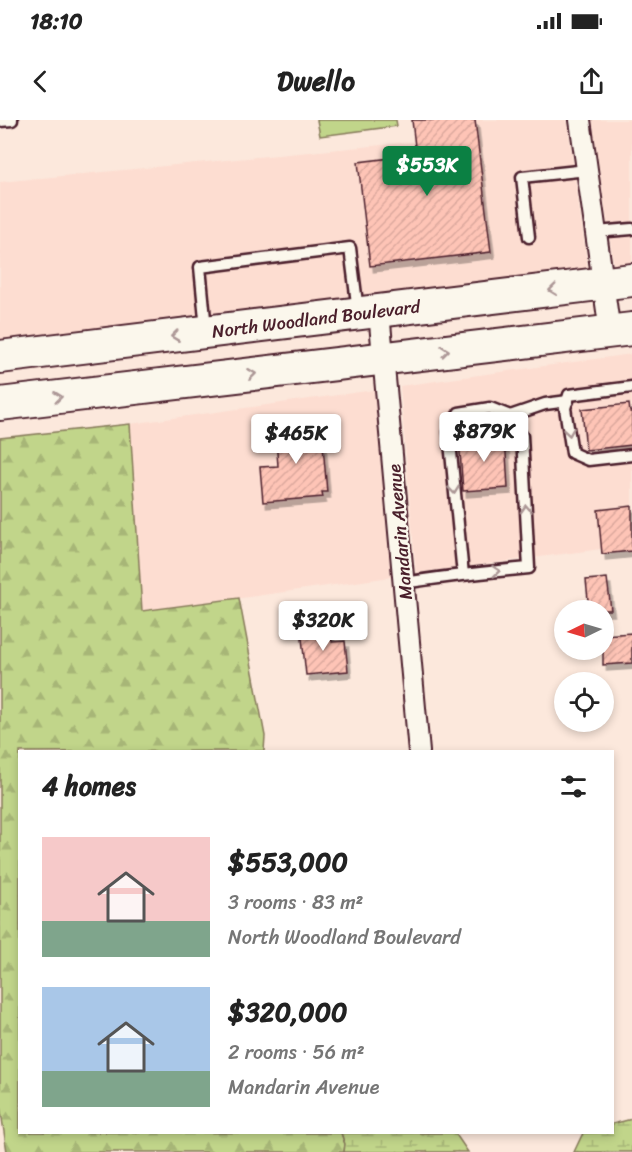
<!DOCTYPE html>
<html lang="en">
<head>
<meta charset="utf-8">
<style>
  :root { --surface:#fff; --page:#f2f2f2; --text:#222; --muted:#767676; --accent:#0b8043 }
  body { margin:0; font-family:Sriracha,sans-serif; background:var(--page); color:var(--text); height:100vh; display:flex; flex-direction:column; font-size:22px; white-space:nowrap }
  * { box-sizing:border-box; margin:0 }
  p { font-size:20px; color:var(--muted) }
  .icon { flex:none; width:33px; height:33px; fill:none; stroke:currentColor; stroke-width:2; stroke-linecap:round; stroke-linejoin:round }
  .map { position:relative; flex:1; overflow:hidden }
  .details { position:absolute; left:18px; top:630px; width:596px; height:384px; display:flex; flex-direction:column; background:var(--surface); border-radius:0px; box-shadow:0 3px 9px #0003 }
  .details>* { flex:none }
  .needle { width:39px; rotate:265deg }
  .buttons { position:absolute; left:554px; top:480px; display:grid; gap:12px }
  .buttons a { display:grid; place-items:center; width:60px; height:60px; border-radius:50%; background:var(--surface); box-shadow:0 3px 9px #0003; font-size:30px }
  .price { position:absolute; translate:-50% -51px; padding:0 14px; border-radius:6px; background:#fff; color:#222; font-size:20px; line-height:39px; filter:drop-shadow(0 2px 3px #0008) }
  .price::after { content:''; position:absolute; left:50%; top:36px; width:18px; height:14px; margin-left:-9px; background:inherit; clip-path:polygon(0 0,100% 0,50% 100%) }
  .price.on { background:var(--accent); color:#fff }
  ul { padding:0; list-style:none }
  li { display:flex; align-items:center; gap:18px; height:150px; padding:0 24px }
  li span { display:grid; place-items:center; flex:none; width:168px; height:120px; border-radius:0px; color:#555 }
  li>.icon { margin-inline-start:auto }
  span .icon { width:72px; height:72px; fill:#fffc; stroke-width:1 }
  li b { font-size:26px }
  h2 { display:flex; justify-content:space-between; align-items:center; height:72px; padding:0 24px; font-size:26px }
  .status { display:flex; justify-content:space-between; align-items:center; height:42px; padding:0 30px; background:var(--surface); direction:ltr }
  .status svg { height:16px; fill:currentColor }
  header { display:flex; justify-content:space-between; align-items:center; height:78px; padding:0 24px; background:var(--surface); font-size:27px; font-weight:700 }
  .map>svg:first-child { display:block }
</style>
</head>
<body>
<div class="status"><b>18:10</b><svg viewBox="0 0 49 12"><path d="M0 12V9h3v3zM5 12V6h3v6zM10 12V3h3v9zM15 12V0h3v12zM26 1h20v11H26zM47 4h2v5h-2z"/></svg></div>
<header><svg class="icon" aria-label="back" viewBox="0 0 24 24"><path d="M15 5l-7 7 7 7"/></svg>Dwello<svg class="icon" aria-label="share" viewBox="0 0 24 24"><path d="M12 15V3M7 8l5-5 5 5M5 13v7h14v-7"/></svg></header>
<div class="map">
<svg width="632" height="1032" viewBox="0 0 632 1032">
  <defs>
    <pattern id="forest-firs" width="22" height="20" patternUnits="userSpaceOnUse" patternTransform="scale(1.5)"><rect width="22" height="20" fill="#c1d58a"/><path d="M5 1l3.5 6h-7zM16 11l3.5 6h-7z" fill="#a7b677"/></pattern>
    <pattern id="wetland-marsh" width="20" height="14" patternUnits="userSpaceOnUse" patternTransform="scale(1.5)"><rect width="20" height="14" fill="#c1d58a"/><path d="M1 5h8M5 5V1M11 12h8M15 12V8" fill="none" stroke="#a7b677"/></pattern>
    <pattern id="building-hatch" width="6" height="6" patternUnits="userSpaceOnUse" patternTransform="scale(1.5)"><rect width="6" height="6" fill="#fec4b6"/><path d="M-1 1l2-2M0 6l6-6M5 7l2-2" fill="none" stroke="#dba89d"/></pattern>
    <filter id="shadow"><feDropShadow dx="3.5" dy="6" stdDeviation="0" flood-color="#0004"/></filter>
  </defs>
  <rect width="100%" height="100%" fill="#fce8dc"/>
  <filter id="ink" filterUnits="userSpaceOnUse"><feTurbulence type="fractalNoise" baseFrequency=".0167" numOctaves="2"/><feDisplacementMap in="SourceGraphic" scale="12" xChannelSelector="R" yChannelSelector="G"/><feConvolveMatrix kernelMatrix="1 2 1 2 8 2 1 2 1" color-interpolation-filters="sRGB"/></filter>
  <g filter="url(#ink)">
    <!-- built -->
    <g fill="#fdddd1">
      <polygon points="411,0 567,0 588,150 0,225 0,62 413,22"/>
      <polygon points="592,0 632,0 632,144 614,147"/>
      <polygon points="632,234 632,425 416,453 400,266"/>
      <polygon points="374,270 391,457 142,492 130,304"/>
    </g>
    <!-- forest -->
    <polygon fill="url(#forest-firs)" stroke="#867a5a" stroke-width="1.5" points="130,304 142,491 239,478 265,616 264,631 20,632 20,1012 341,1013 345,1024 344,1032 7,1032 0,985 0,318"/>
    <!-- wetland -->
    <g fill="url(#wetland-marsh)" stroke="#867a5a" stroke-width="1.5">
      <polygon points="632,999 632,1032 574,1032 583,1013 612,1012 612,1004"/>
      <polygon points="341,1013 455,1013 468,1032 344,1032 345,1024"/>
    </g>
    <!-- garden -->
    <polygon fill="#c1d58a" stroke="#867a5a" stroke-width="1.5" points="317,0 396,0 397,6 320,16"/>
    <!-- building -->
    <g fill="url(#building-hatch)" stroke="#4a1f2b" stroke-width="1.5" filter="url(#shadow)">
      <polygon points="412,0 475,0 491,132 370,146 358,42 416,35"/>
      <polygon points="629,284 630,292 632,292 632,325 586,330 582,289"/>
      <polygon points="321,302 327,372 322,372 323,377 263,382 260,347 278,346 275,306"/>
      <polygon points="505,316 508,368 463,371 459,319"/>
      <polygon points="632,386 632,431 602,434 598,390"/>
      <polygon points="607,458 611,490 589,490 586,460"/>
      <polygon points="330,506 332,522 345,521 348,551 306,555 301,509"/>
      <polygon points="632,513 632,543 603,545 603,515"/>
    </g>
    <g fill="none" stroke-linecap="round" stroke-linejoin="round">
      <!-- service casing -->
      <g stroke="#4a1f2b" stroke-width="15">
        <g id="service">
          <polyline points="0,1 12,0"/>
          <polyline points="596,112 632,109"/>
          <polyline points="529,117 522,57 587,50"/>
          <polyline points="206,209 200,147 350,128 358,191"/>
          <polyline points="632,267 569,275 565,288 572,333 588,340 632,335"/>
          <polyline points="510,296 545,284 568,281"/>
          <path d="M404,463C446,456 487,452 529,448L522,316L510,296L490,288L459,293L449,312L463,455"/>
        </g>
      </g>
      <!-- minor casing -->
      <g stroke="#4a1f2b" stroke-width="24">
        <g id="minor">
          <polyline points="580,0 610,212"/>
          <polyline points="379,192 419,632"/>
        </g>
      </g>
      <!-- primary casing -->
      <g stroke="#4a1f2b" stroke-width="36">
        <g id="primary">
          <polyline points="0,237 632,160"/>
          <polyline points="0,284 632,209"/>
        </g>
      </g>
      <!-- service -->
      <use href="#service" stroke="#fbf7ec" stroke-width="10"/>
      <!-- minor -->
      <use href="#minor" stroke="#fbf7ec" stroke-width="20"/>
      <!-- primary -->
      <use href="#primary" stroke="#fbf7ec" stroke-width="32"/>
    </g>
    <!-- one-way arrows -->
    <defs><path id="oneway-chevron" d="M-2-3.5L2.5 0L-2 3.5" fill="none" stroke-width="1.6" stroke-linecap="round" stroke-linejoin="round" transform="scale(1.5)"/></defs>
    <g stroke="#ab9695">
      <use href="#oneway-chevron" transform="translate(553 170) rotate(173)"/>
      <use href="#oneway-chevron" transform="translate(175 216) rotate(173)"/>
      <use href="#oneway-chevron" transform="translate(445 231) rotate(-6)"/>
      <use href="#oneway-chevron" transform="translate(252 254) rotate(-7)"/>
      <use href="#oneway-chevron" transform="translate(58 277) rotate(-7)"/>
      <use href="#oneway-chevron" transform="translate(569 312) rotate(81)"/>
      <use href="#oneway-chevron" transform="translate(454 370) rotate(84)"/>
      <use href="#oneway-chevron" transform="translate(526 389) rotate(-93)"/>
      <use href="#oneway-chevron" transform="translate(496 451) rotate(-6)"/>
    </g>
  </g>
  <g text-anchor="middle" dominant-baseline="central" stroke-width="4.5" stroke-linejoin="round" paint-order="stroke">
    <!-- street labels -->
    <g font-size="18" fill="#4a1f2b" stroke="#fbf7ec">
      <text transform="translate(316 199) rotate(-7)">North Woodland Boulevard</text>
      <text transform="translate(400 412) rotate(-95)">Mandarin Avenue</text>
    </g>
  </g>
</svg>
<div class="buttons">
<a><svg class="needle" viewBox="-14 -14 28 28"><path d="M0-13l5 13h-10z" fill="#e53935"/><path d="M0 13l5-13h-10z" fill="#767676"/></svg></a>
<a><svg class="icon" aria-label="locate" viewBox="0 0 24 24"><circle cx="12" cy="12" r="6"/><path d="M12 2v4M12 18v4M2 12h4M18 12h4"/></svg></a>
</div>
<b class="price on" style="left:427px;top:77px">$553K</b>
<b class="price" style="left:484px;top:343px">$879K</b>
<b class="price" style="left:296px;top:345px">$465K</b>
<b class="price" style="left:323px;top:532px">$320K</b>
<section class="details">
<h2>4 homes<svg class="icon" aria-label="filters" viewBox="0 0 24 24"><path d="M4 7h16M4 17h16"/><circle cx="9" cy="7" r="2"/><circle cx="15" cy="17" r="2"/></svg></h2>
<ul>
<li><span style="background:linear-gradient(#f6c9c9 70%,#7fa58c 0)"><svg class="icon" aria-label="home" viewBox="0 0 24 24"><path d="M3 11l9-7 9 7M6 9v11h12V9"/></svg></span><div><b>$553,000</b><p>3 rooms · 83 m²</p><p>North Woodland Boulevard</p></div></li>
<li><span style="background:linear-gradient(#a9c7e8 70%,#7fa58c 0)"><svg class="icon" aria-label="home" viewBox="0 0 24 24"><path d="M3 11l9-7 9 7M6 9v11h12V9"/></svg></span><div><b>$320,000</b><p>2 rooms · 56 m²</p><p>Mandarin Avenue</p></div></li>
</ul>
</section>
</div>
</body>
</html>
